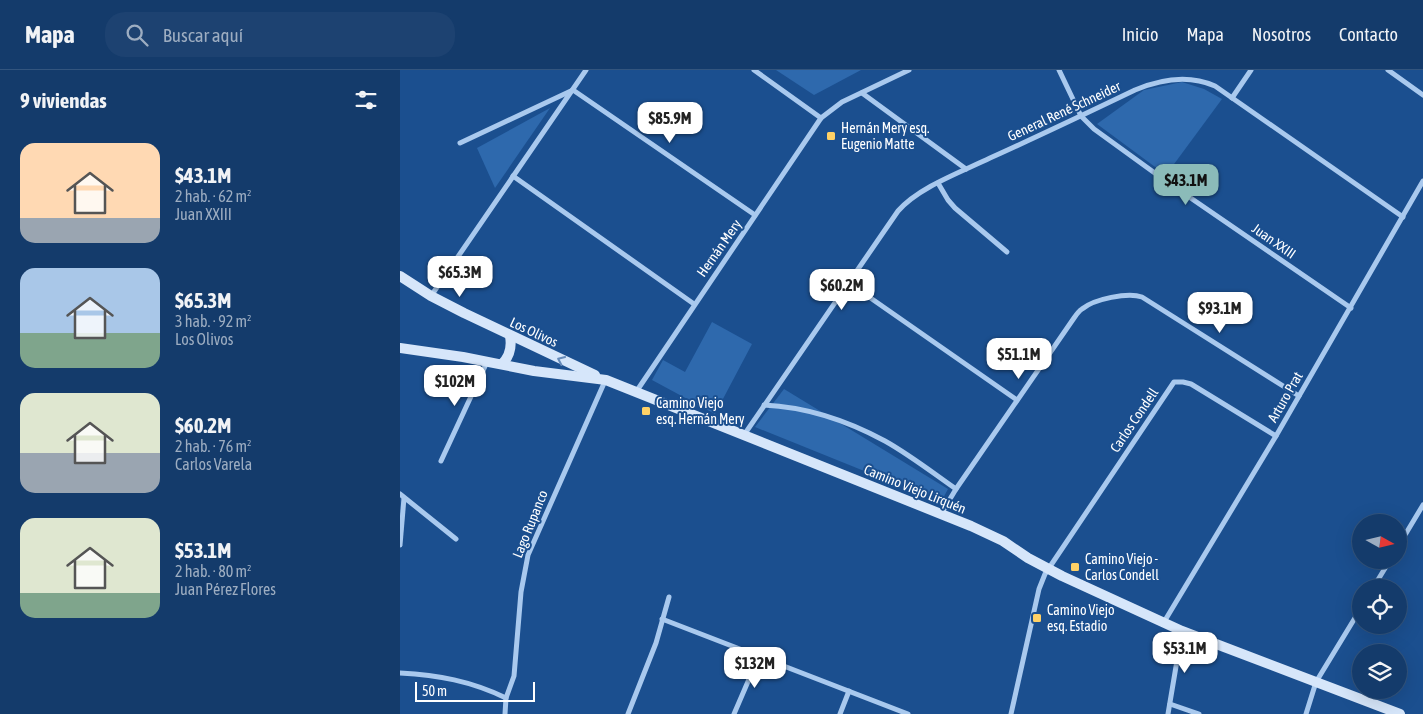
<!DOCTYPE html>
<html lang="es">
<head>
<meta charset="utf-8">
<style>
  :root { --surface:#143b6b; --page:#1d4271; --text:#f1f3f6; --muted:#9dadc1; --line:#33557e; --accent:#8bbbb9 }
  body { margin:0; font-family:"Asap Condensed",sans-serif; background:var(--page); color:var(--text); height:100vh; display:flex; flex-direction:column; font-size:19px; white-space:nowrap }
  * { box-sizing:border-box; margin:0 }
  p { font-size:16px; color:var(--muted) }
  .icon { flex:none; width:28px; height:28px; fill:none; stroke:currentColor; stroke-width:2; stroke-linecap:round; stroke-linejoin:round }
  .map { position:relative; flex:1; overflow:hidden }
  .sheet { display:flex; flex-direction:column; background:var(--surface); width:400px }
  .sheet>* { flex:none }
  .needle { width:32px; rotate:98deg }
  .buttons { position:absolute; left:952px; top:444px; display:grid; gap:10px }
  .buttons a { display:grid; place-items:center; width:55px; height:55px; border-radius:50%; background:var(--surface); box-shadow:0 5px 20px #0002,0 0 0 1px var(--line); font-size:25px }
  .scale { position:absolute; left:15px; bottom:12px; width:120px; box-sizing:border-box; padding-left:5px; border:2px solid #fff; border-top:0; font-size:14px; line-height:18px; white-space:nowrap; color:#fff; -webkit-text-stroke:4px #1b4f8f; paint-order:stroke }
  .price { position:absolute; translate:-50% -42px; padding:0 11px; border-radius:10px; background:#fff; color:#222; font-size:16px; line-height:32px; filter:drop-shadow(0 1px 2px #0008) }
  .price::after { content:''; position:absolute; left:50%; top:30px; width:15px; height:11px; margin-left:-8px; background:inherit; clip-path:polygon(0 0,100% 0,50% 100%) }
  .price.on { background:var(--accent); color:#111 }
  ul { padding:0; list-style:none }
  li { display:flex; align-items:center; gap:15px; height:125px; padding:0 20px }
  li span { display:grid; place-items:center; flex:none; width:140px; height:100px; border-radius:15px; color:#555 }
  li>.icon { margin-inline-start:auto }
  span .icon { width:60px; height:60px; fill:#fffc; stroke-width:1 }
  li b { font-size:21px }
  h2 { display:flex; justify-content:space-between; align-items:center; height:60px; padding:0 20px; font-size:21px }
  header { display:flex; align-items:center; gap:30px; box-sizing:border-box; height:70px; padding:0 25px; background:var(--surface); border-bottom:1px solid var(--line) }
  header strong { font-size:24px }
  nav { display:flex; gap:28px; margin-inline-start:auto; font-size:18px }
  .search { width:350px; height:45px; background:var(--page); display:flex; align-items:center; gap:12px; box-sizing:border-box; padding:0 18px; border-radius:20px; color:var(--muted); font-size:19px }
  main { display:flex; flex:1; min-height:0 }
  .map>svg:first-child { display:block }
</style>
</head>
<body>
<header>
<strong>Mapa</strong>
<div class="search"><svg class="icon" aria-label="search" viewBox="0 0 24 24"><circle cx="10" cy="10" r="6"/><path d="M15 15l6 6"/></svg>Buscar aquí</div>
<nav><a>Inicio</a><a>Mapa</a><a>Nosotros</a><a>Contacto</a></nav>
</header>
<main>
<section class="sheet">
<h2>9 viviendas<svg class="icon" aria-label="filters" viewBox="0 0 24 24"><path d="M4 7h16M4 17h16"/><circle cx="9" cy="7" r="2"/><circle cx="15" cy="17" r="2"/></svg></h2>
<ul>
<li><span style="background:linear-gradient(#ffd9b3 75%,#9aa5b1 0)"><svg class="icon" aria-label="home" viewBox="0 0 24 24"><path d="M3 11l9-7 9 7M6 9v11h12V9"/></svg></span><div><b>$43.1M</b><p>2 hab. · 62 m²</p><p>Juan XXIII</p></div></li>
<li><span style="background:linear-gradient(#a9c7e8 65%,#7fa58c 0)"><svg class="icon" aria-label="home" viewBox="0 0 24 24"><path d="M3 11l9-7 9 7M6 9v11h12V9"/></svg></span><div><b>$65.3M</b><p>3 hab. · 92 m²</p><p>Los Olivos</p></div></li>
<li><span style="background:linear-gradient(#dfe7d0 60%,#9aa5b1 0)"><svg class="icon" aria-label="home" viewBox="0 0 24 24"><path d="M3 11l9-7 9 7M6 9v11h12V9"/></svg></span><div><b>$60.2M</b><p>2 hab. · 76 m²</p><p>Carlos Varela</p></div></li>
<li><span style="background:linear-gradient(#dfe7d0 75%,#7fa58c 0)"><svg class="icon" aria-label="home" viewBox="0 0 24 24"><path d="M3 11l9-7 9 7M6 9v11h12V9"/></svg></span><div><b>$53.1M</b><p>2 hab. · 80 m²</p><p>Juan Pérez Flores</p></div></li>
</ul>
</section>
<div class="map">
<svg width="1023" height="644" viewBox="0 0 1023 644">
  <rect width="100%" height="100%" fill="#1b4f8f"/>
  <!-- green -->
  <g fill="#2e69ad">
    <polygon points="376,0 461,0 414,25"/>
    <polygon points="782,12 804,19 822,29 766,105 697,54 744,20"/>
    <polygon points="150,38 95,118 77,78"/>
    <polygon points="312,252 352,274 315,344 252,310 263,290 285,302"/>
    <polygon points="384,319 548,419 541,432 355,357"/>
  </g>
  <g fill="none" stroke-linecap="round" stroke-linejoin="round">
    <!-- street -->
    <g stroke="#a9c9ee" stroke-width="5">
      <polyline points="354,0 421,48"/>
      <polyline points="659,0 681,46 694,59 763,109 951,238"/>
      <polyline points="988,0 1023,25"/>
      <polyline points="462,23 566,99"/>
      <polyline points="832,28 851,0"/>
      <polyline points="60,73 173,20 355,145"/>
      <polyline points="113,106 294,234"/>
      <polyline points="538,113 548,130 555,138 607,182"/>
      <polyline points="449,213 617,330"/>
      <polyline points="31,226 186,0"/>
      <polyline points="236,322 421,48 442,32 509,0"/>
      <path d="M364,335C407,337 448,351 485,371C510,385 533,403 556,419"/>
      <path d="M344,365L498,141C519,117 561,102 590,88C639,66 687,43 735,20C761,9 788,4 815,16L1003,147"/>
      <polyline points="41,391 87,292"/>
      <polyline points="0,424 56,469"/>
      <path d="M541,444L556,419L674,248C676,245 679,241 682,239C694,229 728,222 742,227L899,326"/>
      <polyline points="0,475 4,428"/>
      <polyline points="999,475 1023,435"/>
      <polyline points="973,518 990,490"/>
      <polyline points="262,549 508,644"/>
      <polyline points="764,552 876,366 1023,111"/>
      <path d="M0,603C38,605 71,611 106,628"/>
      <polyline points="770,634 799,644"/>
      <polyline points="105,644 106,628 114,606 121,522 128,485 205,311"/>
      <polyline points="228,644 256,573 269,527"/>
      <polyline points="334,644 359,586"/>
      <polyline points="440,644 449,621"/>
      <polyline points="611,644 639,519 645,504 774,312 783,312 791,314 876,366"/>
      <polyline points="768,644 782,561"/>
      <polyline points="906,644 916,612 961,538"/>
    </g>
    <!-- secondary -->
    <g stroke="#d6e6fa" stroke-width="10">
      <polyline points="0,206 31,226 64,243 195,305"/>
      <polyline points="0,278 63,287 134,301 206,310 571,456 603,471 628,488 662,506 782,561 1000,644"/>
      <path d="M102,294C110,286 112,277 110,266"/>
    </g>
  </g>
  <!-- one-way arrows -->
  <defs><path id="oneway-chevron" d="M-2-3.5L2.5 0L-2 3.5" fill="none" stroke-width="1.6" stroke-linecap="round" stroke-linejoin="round" transform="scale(1.25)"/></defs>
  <use stroke="#668bba" href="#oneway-chevron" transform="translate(161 290) rotate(-155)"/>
  <!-- markers -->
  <g fill="#ffd166" stroke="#1b4f8f" stroke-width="2">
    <rect x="426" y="61" width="10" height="10" rx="2.5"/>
    <rect x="241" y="336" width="10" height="10" rx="2.5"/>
    <rect x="670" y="492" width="10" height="10" rx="2.5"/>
    <rect x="632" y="543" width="10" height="10" rx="2.5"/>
  </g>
  <g text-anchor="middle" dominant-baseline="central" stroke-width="4" stroke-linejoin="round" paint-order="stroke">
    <!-- street labels -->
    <g font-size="14" fill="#fff" stroke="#1b4f8f">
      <text transform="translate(664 41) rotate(-25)">General René Schneider</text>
      <text transform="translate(874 171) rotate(35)">Juan XXIII</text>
      <text transform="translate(319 178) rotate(-55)">Hernán Mery</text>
      <text transform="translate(134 262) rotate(25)">Los Olivos</text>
      <text transform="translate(885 327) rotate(-60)">Arturo Prat</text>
      <text transform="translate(734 350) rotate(-56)">Carlos Condell</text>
      <text transform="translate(515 419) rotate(22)">Camino Viejo Lirquén</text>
      <text transform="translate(130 454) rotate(-68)">Lago Rupanco</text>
    </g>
    <!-- poi labels -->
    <g font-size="14" fill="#fff" stroke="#1b4f8f" text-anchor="start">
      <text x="441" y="58">Hernán Mery esq.<tspan x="441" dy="16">Eugenio Matte</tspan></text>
      <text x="256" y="333">Camino Viejo<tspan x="256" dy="16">esq. Hernán Mery</tspan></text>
      <text x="685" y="489">Camino Viejo -<tspan x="685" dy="16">Carlos Condell</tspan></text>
      <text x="647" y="540">Camino Viejo<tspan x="647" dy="16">esq. Estadio</tspan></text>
    </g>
  </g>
</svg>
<div class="buttons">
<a><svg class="needle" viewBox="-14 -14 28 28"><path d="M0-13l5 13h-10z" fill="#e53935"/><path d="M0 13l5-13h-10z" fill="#9dadc1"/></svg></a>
<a><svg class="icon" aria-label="locate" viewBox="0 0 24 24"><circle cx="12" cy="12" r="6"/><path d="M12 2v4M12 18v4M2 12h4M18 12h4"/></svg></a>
<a><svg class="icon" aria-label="layers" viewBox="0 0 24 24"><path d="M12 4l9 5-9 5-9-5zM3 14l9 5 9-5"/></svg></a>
</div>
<div class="scale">50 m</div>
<b class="price" style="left:270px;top:74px">$85.9M</b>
<b class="price on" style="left:786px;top:136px">$43.1M</b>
<b class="price" style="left:60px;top:228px">$65.3M</b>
<b class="price" style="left:442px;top:241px">$60.2M</b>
<b class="price" style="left:820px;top:264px">$93.1M</b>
<b class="price" style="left:619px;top:310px">$51.1M</b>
<b class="price" style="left:55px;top:337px">$102M</b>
<b class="price" style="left:785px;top:604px">$53.1M</b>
<b class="price" style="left:355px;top:619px">$132M</b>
</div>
</main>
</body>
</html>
